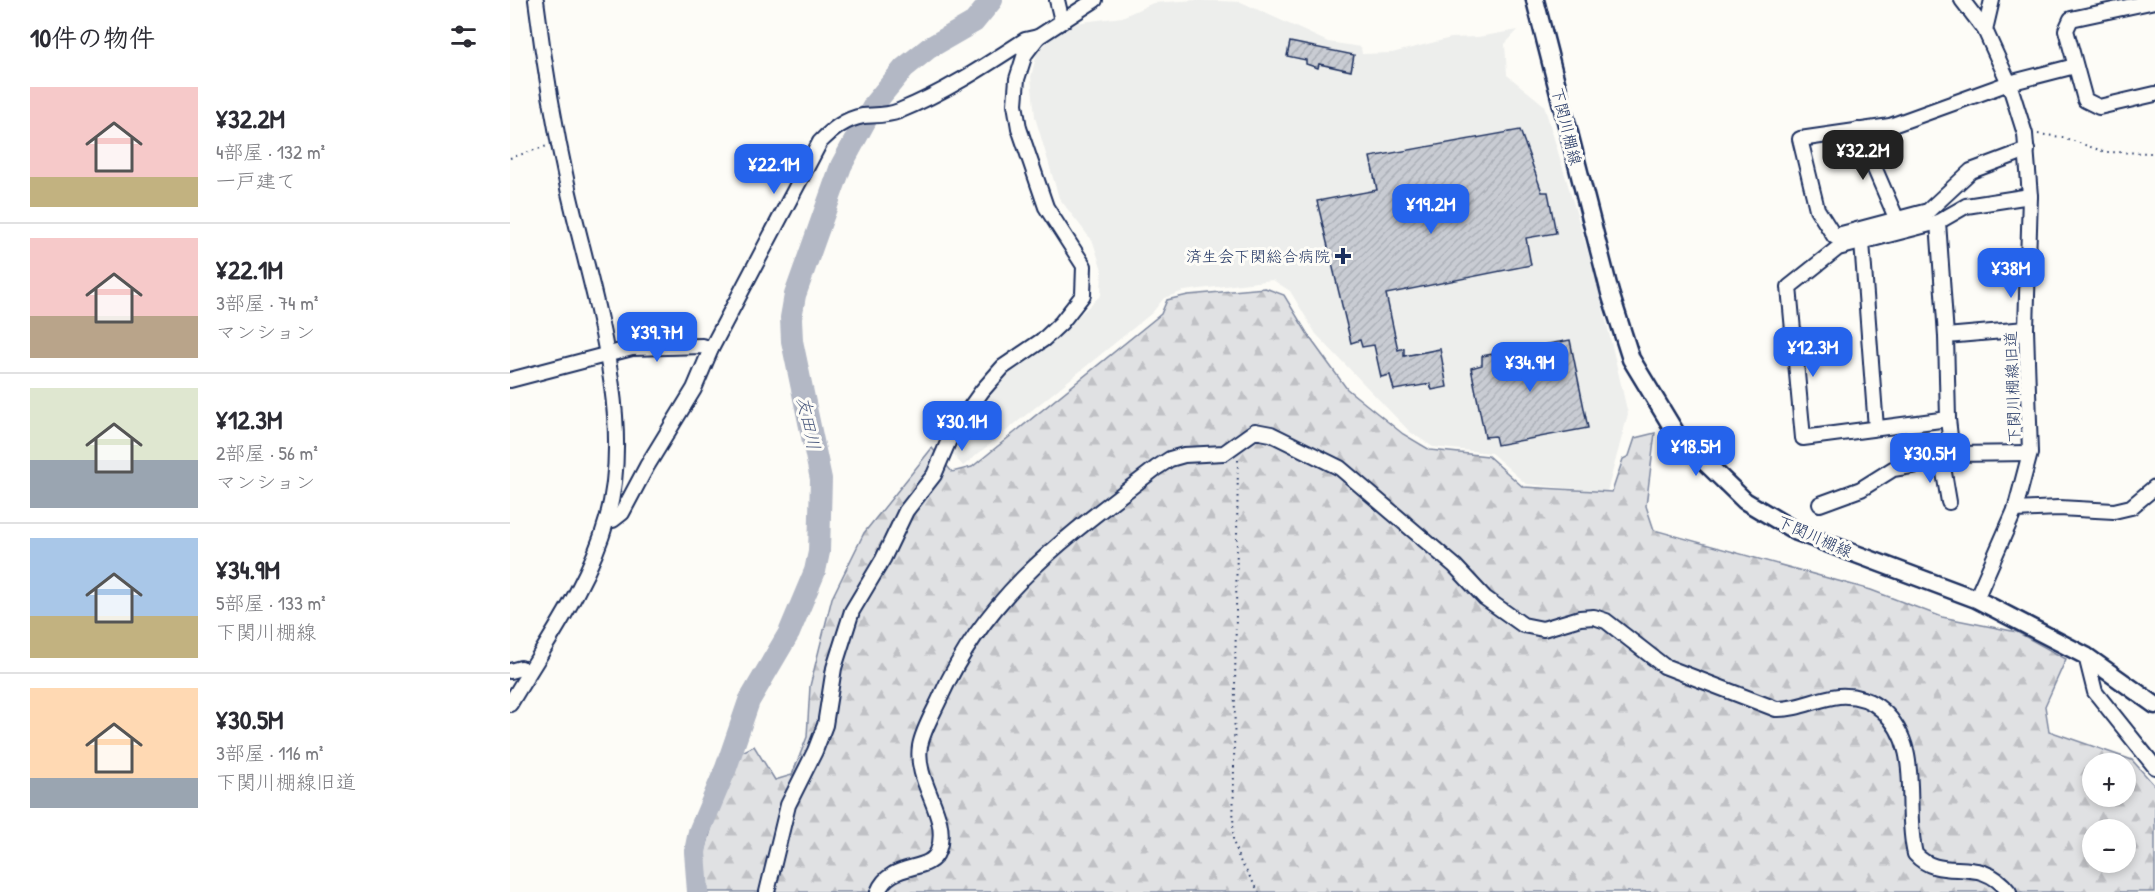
<!DOCTYPE html>
<html lang="ja">
<head>
<meta charset="utf-8">
<style>
  :root { --surface:#fff; --page:#f2f2f3; --text:#2b2b33; --muted:#7c7c81; --line:#e1e1e2; --accent:#2563eb }
  body { margin:0; font-family:"Patrick Hand","Klee One",sans-serif; background:var(--page); color:var(--text); height:100vh; display:flex; flex-direction:column; font-size:22px; white-space:nowrap }
  * { box-sizing:border-box; margin:0 }
  p { font-size:20px; color:var(--muted) }
  .icon { flex:none; width:33px; height:33px; fill:none; stroke:currentColor; stroke-width:2; stroke-linecap:round; stroke-linejoin:round }
  .map { position:relative; flex:1; overflow:hidden }
  .drawer { display:flex; flex-direction:column; background:var(--surface); width:510px }
  .drawer>* { flex:none }
  .fabs { position:absolute; left:1572px; top:753px; display:grid; gap:12px }
  .fabs a { display:grid; place-items:center; width:54px; height:54px; border-radius:50%; background:var(--surface); box-shadow:0 3px 9px #0003; font-size:30px }
  .price { position:absolute; translate:-50% -51px; padding:0 14px; border-radius:12px; background:var(--accent); color:#fff; font-size:20px; line-height:39px; filter:drop-shadow(0 2px 3px #0008) }
  .price::after { content:''; position:absolute; left:50%; top:36px; width:18px; height:14px; margin-left:-9px; background:inherit; clip-path:polygon(0 0,100% 0,50% 100%) }
  .price.selected { background:#222; color:#fff }
  ul { padding:0; list-style:none }
  li { display:flex; align-items:center; gap:18px; height:150px; padding:0 30px }
  li+li { border-top:2px solid var(--line) }
  li span { display:grid; place-items:center; flex:none; width:168px; height:120px; border-radius:0px; color:#555 }
  li>.icon { margin-inline-start:auto }
  span .icon { width:72px; height:72px; fill:#fffc; stroke-width:1 }
  li b { font-size:26px }
  h2 { display:flex; justify-content:space-between; align-items:center; height:72px; padding:0 30px; font-size:26px }
  main { display:flex; flex:1; min-height:0 }
  .map>svg:first-child { display:block }
</style>
</head>
<body>
<main>
<section class="drawer">
<h2>10件の物件<svg class="icon" aria-label="filters" viewBox="0 0 24 24"><path d="M4 7h16M4 17h16"/><circle cx="9" cy="7" r="2"/><circle cx="15" cy="17" r="2"/></svg></h2>
<ul>
<li><span style="background:linear-gradient(#f6c9c9 75%,#c2b280 0)"><svg class="icon" aria-label="home" viewBox="0 0 24 24"><path d="M3 11l9-7 9 7M6 9v11h12V9"/></svg></span><div><b>¥32.2M</b><p>4部屋 · 132 m²</p><p>一戸建て</p></div></li>
<li><span style="background:linear-gradient(#f6c9c9 65%,#b9a48a 0)"><svg class="icon" aria-label="home" viewBox="0 0 24 24"><path d="M3 11l9-7 9 7M6 9v11h12V9"/></svg></span><div><b>¥22.1M</b><p>3部屋 · 74 m²</p><p>マンション</p></div></li>
<li><span style="background:linear-gradient(#dfe7d0 60%,#9aa5b1 0)"><svg class="icon" aria-label="home" viewBox="0 0 24 24"><path d="M3 11l9-7 9 7M6 9v11h12V9"/></svg></span><div><b>¥12.3M</b><p>2部屋 · 56 m²</p><p>マンション</p></div></li>
<li><span style="background:linear-gradient(#a9c7e8 65%,#c2b280 0)"><svg class="icon" aria-label="home" viewBox="0 0 24 24"><path d="M3 11l9-7 9 7M6 9v11h12V9"/></svg></span><div><b>¥34.9M</b><p>5部屋 · 133 m²</p><p>下関川棚線</p></div></li>
<li><span style="background:linear-gradient(#ffd9b3 75%,#9aa5b1 0)"><svg class="icon" aria-label="home" viewBox="0 0 24 24"><path d="M3 11l9-7 9 7M6 9v11h12V9"/></svg></span><div><b>¥30.5M</b><p>3部屋 · 116 m²</p><p>下関川棚線旧道</p></div></li>
</ul>
</section>
<div class="map">
<svg width="1645" height="892" viewBox="0 0 1645 892">
  <defs>
    <pattern id="forest-firs" width="22" height="20" patternUnits="userSpaceOnUse" patternTransform="scale(1.5)"><rect width="22" height="20" fill="#e0e1e3"/><path d="M5 1l3.5 6h-7zM16 11l3.5 6h-7z" fill="#c0c1c5"/></pattern>
    <pattern id="building-hatch" width="6" height="6" patternUnits="userSpaceOnUse" patternTransform="scale(1.5)"><rect width="6" height="6" fill="#c9ccd3"/><path d="M-1 1l2-2M0 6l6-6M5 7l2-2" fill="none" stroke="#acb0b8"/></pattern>
  </defs>
  <rect width="100%" height="100%" fill="#fdfcf7"/>
  <filter id="ink" filterUnits="userSpaceOnUse"><feTurbulence type="fractalNoise" baseFrequency=".0167" numOctaves="2"/><feDisplacementMap in="SourceGraphic" scale="12" xChannelSelector="R" yChannelSelector="G"/><feConvolveMatrix kernelMatrix="1 2 1 2 8 2 1 2 1" color-interpolation-filters="sRGB"/></filter>
  <g filter="url(#ink)">
    <!-- built -->
    <polygon fill="#edeeec" points="686,0 731,2 818,42 851,47 852,54 882,53 941,38 968,37 1008,30 995,44 997,75 1034,105 1087,282 1118,414 1097,492 1016,484 981,453 923,447 900,432 806,334 780,291 763,280 674,291 654,298 642,313 453,466 440,451 456,420 513,356 535,347 591,295 592,270 583,242 549,198 525,117 521,77 527,53 549,30 572,22 612,17 643,3"/>
    <!-- forest -->
    <path fill="url(#forest-firs)" stroke="#7e88a0" stroke-width="1.5" fill-rule="evenodd" d="M755,288L774,295L800,338L837,389L893,434L920,450L978,456L1013,487L1102,492L1113,459L1119,456L1125,438L1145,433L1136,506L1144,530L1361,590L1432,617L1507,632L1556,659L1535,706L1539,731L1622,760L1645,786V892H195L192,862L203,822L230,753L244,746L265,780L282,775L297,737L300,686L322,598L354,533L422,448L442,472L462,467L651,314L657,300L678,295ZM1582,764H1616V796H1582ZM1582,830H1616V862H1582Z"/>
    <g fill="none" stroke-linecap="round" stroke-linejoin="round">
      <!-- river -->
      <polyline stroke="#b3b8c5" stroke-width="22" points="188,892 185,852 189,832 216,768 239,701 279,633 305,571 309,552 311,479 282,341 281,318 285,295 331,166 365,103 394,68 419,48 464,22 482,0"/>
    </g>
    <!-- building -->
    <g fill="url(#building-hatch)" stroke="#1b2f5e" stroke-width="1.5">
      <polygon points="780,42 844,55 841,71 809,64 808,68 796,64 796,60 777,56"/>
      <polygon points="1010,130 1032,192 1038,192 1046,233 1016,238 1021,265 876,294 888,350 894,348 894,356 930,349 937,387 922,390 920,384 884,390 880,375 871,377 864,345 852,347 850,340 841,343 807,201 867,190 860,157"/>
      <polygon points="1060,340 1078,428 987,445 985,436 975,437 961,368 972,365 972,356"/>
    </g>
    <g fill="none" stroke-linecap="round" stroke-linejoin="round">
      <!-- minor casing -->
      <g stroke="#1b2f5e" stroke-width="18">
        <g id="minor">
          <polyline points="547,0 552,21"/>
          <polyline points="1452,0 1475,30 1499,83 1515,134 1520,196 1516,329 1520,453 1505,510 1466,599"/>
          <polyline points="1645,1 1561,19 1556,30 1575,100 1589,107 1645,94"/>
          <polyline points="1475,30 1482,0"/>
          <polyline points="1348,130 1387,220"/>
          <polyline points="1517,150 1461,171 1418,211 1324,236 1307,209 1290,139 1380,126 1499,83 1565,66"/>
          <polyline points="1428,222 1436,336"/>
          <polyline points="1352,242 1366,428"/>
          <polyline points="1516,329 1436,336 1438,419 1293,438 1279,287 1328,248 1428,222 1456,206 1520,196"/>
          <polyline points="0,380 122,348 192,346 201,349"/>
          <polyline points="1438,419 1442,454 1520,453"/>
          <polyline points="1432,461 1439,502"/>
          <polyline points="1310,504 1351,489 1383,469 1432,461 1442,454"/>
          <polyline points="1505,510 1549,508 1604,511 1621,507 1645,487"/>
          <path d="M97,519L103,520L112,513L137,466L184,389L201,349L310,142C322,130 335,119 353,116C365,115 377,116 389,111C434,93 475,66 515,40L528,37L585,0"/>
          <polyline points="1576,656 1585,692 1645,767"/>
          <polyline points="0,671 11,668 18,673"/>
          <path d="M0,704C35,644 78,587 97,519C125,417 82,293 59,193C45,129 34,65 26,0"/>
          <polyline points="257,892 278,805 305,751 315,725 324,668 342,611 373,559 396,511 424,475 442,433 472,391 493,367 534,339 551,323 573,295 574,266 536,207 509,128 505,104 507,79 515,54 528,37"/>
          <path d="M368,892C380,860 420,874 428,851C441,815 404,784 410,746C413,729 424,712 431,696C479,590 557,537 646,468L660,459L674,455L714,453L745,431L761,434L830,468L945,566L975,598L1013,625L1033,629L1070,618L1084,617L1096,621L1154,666L1266,709C1289,710 1307,698 1329,696C1345,695 1361,700 1372,710C1414,747 1393,806 1405,854C1432,884 1469,852 1499,892"/>
        </g>
      </g>
      <!-- major casing -->
      <g stroke="#1b2f5e" stroke-width="21">
        <polyline id="major" points="1025,0 1100,293 1121,359 1167,435 1235,501 1287,532 1466,599 1576,656 1645,705"/>
      </g>
      <!-- path -->
      <g stroke="#1b2f5e" stroke-width="2" stroke-dasharray="1.5 4.5" stroke-linecap="butt">
        <polyline points="1528,134 1552,137 1595,152 1645,153"/>
        <polyline points="0,158 37,146"/>
        <polyline points="728,460 723,841 729,859 749,892"/>
      </g>
      <!-- minor -->
      <use href="#minor" stroke="#fdfcf7" stroke-width="14"/>
      <!-- major -->
      <use href="#major" stroke="#fdfcf7" stroke-width="16"/>
    </g>
  </g>
  <!-- markers -->
  <path fill="#1b2f5e" stroke="#fdfcf7" stroke-width="2" d="M830 247h6v6h6v6h-6v6h-6v-6h-6v-6h6z"/>
  <g text-anchor="middle" dominant-baseline="central" stroke-width="6" stroke-linejoin="round" paint-order="stroke">
    <!-- street labels -->
    <g font-size="16" fill="#1b2f5e" stroke="#fdfcf7">
      <text transform="translate(1057 126) rotate(76)">下関川棚線</text>
      <text transform="translate(1502 387) rotate(-92)">下関川棚線旧道</text>
      <text transform="translate(1305 536) rotate(24)">下関川棚線</text>
    </g>
    <!-- poi labels -->
    <g font-size="16" fill="#1b2f5e" stroke="#fdfcf7" text-anchor="end">
      <text x="820" y="256">済生会下関総合病院</text>
    </g>
    <!-- water labels -->
    <g font-size="18" font-style="italic" fill="#49587d" stroke="#fdfcf7">
      <text transform="translate(299 423) rotate(78)">友田川</text>
    </g>
  </g>
</svg>
<div class="fabs">
<a>+</a>
<a>−</a>
</div>
<b class="price selected" style="left:1353px;top:181px">¥32.2M</b>
<b class="price" style="left:264px;top:195px">¥22.1M</b>
<b class="price" style="left:921px;top:235px">¥19.2M</b>
<b class="price" style="left:1501px;top:299px">¥38M</b>
<b class="price" style="left:147px;top:363px">¥39.7M</b>
<b class="price" style="left:1303px;top:378px">¥12.3M</b>
<b class="price" style="left:1020px;top:393px">¥34.9M</b>
<b class="price" style="left:452px;top:452px">¥30.1M</b>
<b class="price" style="left:1186px;top:477px">¥18.5M</b>
<b class="price" style="left:1420px;top:484px">¥30.5M</b>
</div>
</main>
</body>
</html>
